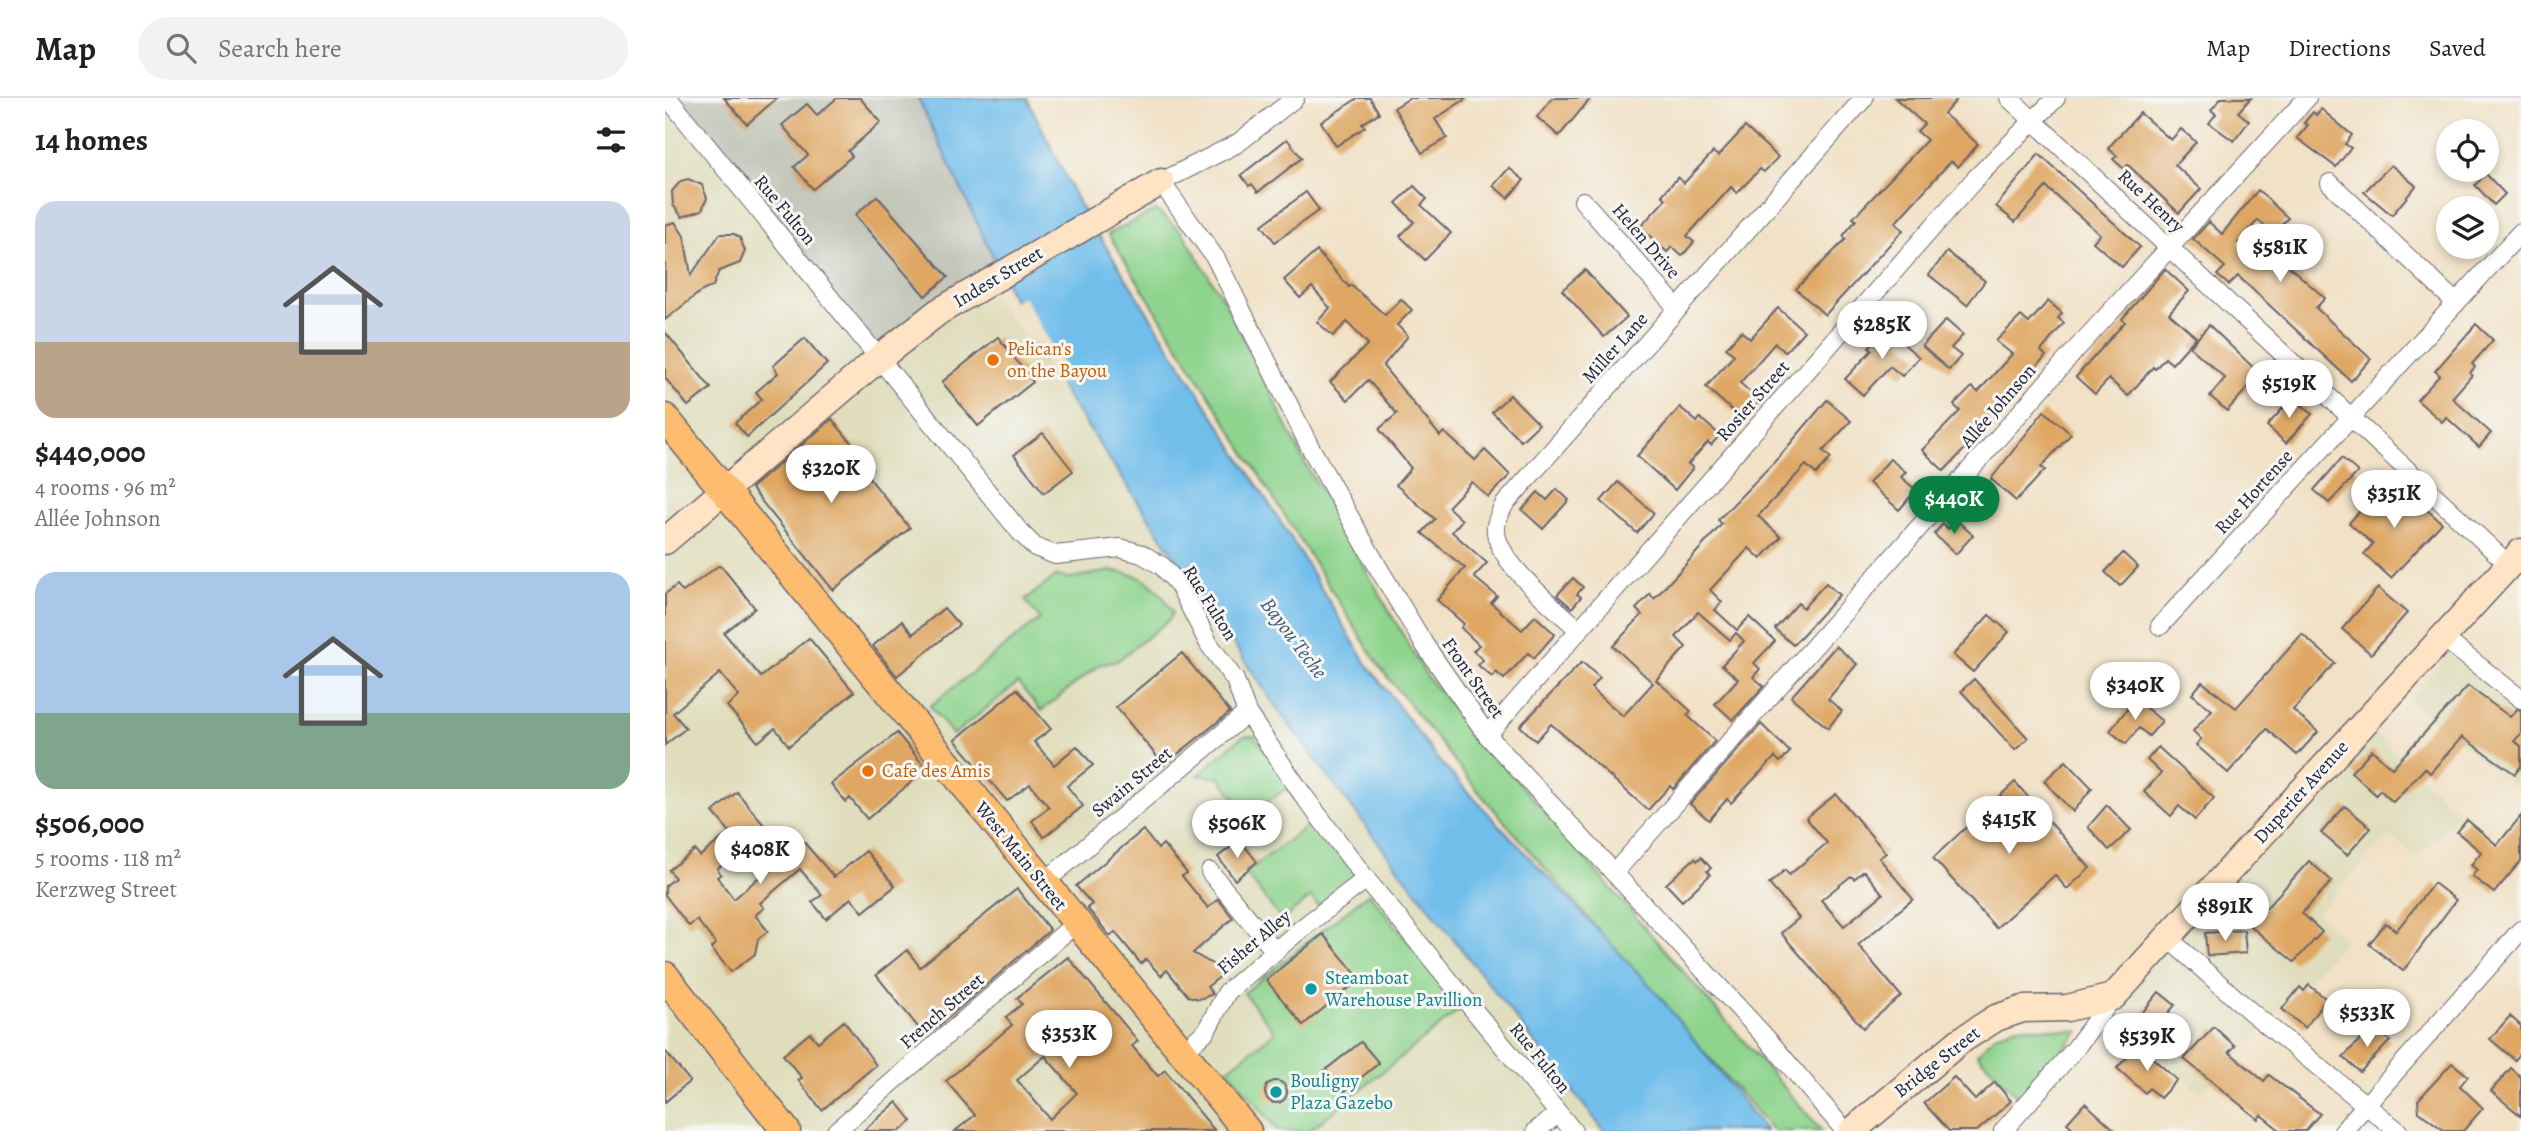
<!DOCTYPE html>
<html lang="en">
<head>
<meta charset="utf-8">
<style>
  :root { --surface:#fff; --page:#f2f2f2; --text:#202124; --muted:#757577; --line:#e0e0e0; --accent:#0b8043 }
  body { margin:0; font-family:Alegreya,serif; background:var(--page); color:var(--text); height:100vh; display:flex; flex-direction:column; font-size:26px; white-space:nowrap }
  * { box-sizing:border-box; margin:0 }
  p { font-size:23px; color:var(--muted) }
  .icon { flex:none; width:38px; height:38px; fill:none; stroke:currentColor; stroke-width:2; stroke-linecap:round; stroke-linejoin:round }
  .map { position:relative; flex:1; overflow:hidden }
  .drawer { display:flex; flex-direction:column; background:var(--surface); width:665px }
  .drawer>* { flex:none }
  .controls { position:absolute; left:1771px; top:21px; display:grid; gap:14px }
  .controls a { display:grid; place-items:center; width:63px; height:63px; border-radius:50%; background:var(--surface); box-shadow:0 4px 10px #0003; font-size:35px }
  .price { position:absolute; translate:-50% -60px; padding:0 16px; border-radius:24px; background:#fff; color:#222; font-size:23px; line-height:46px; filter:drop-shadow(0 2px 4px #0008) }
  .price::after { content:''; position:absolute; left:50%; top:42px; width:21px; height:16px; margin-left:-10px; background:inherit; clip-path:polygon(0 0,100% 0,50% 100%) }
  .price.on { background:var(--accent); color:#fff }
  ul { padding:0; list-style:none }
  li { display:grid; align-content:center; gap:14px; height:371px; padding:0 35px }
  li span { display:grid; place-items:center; height:217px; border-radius:21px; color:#555 }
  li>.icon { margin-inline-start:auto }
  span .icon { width:126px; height:126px; fill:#fffc; stroke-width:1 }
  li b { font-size:30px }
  h2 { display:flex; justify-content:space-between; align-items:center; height:84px; padding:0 35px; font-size:30px }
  header { display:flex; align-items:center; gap:42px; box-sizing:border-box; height:98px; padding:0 35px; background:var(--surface); border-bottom:2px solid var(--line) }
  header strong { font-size:33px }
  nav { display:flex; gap:38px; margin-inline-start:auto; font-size:24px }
  .search { width:490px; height:63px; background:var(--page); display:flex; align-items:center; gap:18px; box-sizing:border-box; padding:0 24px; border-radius:38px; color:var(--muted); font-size:26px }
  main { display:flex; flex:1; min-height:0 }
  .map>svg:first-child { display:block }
</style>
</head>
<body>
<header>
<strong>Map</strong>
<div class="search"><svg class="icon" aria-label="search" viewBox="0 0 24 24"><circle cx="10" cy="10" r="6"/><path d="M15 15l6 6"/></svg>Search here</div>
<nav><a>Map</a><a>Directions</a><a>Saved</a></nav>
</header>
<main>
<section class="drawer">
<h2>14 homes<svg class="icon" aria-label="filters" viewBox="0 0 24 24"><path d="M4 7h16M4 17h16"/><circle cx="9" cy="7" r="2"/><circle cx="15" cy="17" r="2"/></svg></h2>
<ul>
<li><span style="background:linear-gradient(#c9d6e8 65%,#b9a48a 0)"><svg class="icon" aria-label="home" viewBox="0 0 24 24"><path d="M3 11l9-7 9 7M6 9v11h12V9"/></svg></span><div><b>$440,000</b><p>4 rooms · 96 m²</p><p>Allée Johnson</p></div></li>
<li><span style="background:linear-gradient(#a9c7e8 65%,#7fa58c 0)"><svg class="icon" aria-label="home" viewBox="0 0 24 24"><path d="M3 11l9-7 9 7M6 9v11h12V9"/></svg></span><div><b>$506,000</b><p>5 rooms · 118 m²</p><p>Kerzweg Street</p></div></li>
</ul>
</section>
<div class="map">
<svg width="1856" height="1033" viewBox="0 0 1856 1033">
  <rect width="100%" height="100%" fill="#f6f6f2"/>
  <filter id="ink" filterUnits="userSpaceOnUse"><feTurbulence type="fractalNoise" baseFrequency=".0143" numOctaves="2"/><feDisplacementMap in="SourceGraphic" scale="14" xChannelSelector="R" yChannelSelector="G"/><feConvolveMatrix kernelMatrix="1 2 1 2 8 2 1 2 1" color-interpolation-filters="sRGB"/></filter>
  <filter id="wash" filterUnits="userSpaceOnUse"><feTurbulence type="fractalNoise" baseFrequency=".00686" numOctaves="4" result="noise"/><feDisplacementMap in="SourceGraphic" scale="28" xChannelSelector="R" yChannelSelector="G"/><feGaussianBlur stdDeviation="1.57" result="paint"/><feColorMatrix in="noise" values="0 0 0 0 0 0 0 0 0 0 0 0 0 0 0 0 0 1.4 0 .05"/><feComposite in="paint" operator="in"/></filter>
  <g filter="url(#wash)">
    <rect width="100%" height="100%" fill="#f1e1c6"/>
    <!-- built -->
    <g fill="#dfddbb">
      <polygon points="0,0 213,261 0,441"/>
      <polygon points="327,197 960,1033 0,1033 0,452 271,226"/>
      <polygon points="1783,554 1856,612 1856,680 1850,688 1744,604"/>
      <polygon points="1705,631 1795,715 1751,761 1725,737 1651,815 1680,843 1535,996 1442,909"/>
    </g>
    <!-- industrial -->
    <polygon fill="#c3c6b9" points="1,0 252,0 331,163 213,261"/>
    <!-- green -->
    <g fill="#8fd48e" stroke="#587b64" stroke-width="2">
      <polygon points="491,112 518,135 564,211 640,365 762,579 1157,1033 1108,1033 813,693 714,568 443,136"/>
      <path d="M446,473C478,475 492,487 508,514L505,521L452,563L434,567L376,613L353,585L288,637L265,608L375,521L360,502L391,478L405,480Z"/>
      <polygon points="578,638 589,638 626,687 584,718 555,680 533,677"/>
      <polygon points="650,722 693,777 653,808 646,799 617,822 580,775"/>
      <polygon points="704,795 797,910 644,1033 613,1033 563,971 610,934 579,895"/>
      <polygon points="1352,928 1414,933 1356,1002 1312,956 1330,937"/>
    </g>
    <!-- water -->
    <polygon fill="#71beeb" stroke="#4a7093" stroke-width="2" points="253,0 362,0 414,106 629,445 699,562 776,665 991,894 1101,1033 939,1033 722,756 613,612 375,258"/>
    <!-- pier -->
    <polygon fill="#f1e1c6" points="358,198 406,281 391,288 346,204"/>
    <g id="blocks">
      <!-- building -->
      <g fill="#dfa764" fill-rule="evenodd">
        <polygon points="59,0 112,0 82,26"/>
        <polygon points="172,0 195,0 216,24 183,53 187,58 148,91 129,69 143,57 117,27 142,6 152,17"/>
        <polygon points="693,0 705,0 714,15 697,26 700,29 671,48 656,24"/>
        <polygon points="745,0 802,0 770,21 782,40 757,55 729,10"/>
        <polygon points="887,0 926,0 894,38 872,19"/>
        <polygon points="1230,0 1293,0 1279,16 1313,46 1293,69 1286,63 1230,125 1238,132 1160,217 1131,191 1181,141 1178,138 1191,122 1188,120 1262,42 1252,33 1259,26"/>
        <polygon points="1556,0 1586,0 1573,14 1584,23 1569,43 1544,25 1551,16 1546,12"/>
        <polygon points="1656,11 1687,37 1680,46 1686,50 1671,69 1632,40 1643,27 1639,25 1648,14 1651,17"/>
        <polygon points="1475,15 1506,42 1516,31 1531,44 1510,67 1536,91 1514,115 1463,67 1459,71 1448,61 1452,58 1443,50"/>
        <polygon points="1080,29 1113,59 1099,74 1095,71 1072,95 1066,89 1022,138 1029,144 1017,158 1007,149 1002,154 975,129 1001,101 997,97 1013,79 1019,85 1048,54 1053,58"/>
        <polygon points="622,41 637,60 593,94 587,86 584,88 576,77"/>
        <polygon points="1374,56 1475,149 1457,169 1428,144 1435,136 1381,89 1350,124 1331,108"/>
        <polygon points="1726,67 1751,88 1727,117 1699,94"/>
        <polygon points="844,70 859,82 843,100 828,88"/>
        <polygon points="1821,76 1840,96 1829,107 1810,87"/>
        <polygon points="23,81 37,87 42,100 37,112 17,119 8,107 7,93 16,83"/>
        <polygon points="749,88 762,101 756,107 786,135 760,162 735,138 749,124 731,105"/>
        <polygon points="1593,92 1623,120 1608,136 1593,122 1573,145 1600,169 1611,157 1660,200 1651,210 1706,261 1686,283 1573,178 1564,187 1552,177 1560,169 1528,141 1544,124 1557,136"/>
        <polygon points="641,94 654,112 610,144 597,127"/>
        <polygon points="212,98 283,179 260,198 190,117"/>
        <polygon points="10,124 19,138 26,177 55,136 69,136 75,140 80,153 75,165 54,173 48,188 35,194 0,222 0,127"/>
        <polygon points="652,153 684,189 686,187 720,217 736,201 747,212 732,227 743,238 718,268 775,338 779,334 810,362 820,352 845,377 823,399 807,384 783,409 797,422 787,434 822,465 809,479 832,498 826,505 857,532 870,518 890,536 869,560 863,555 839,581 831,574 827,579 813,567 818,562 808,553 814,547 796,530 799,526 772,502 800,470 757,435 770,421 731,387 746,370 714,331 732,316 703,282 683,302 665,284 703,246 682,224 668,238 652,224 665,210 647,189 635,200 619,182"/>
        <polygon points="1282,154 1320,183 1302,207 1264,177"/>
        <polygon points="1500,171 1524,193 1504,215 1531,239 1507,266 1500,260 1490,271 1488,269 1463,298 1444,281 1430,296 1411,279 1460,224 1457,221"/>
        <polygon points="920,172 962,219 939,239 897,192"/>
        <polygon points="1383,203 1397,215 1393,220 1399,225 1376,253 1381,258 1349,292 1352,294 1343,305 1279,373 1257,352 1295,313 1289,307 1307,289 1313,294 1347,256 1331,243 1356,218 1364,225"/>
        <polygon points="1113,210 1139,233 1120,254 1110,245 1075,285 1095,303 1078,322 1041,289 1069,257 1061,250 1076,233 1085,241"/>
        <polygon points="1281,222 1298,237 1286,250 1296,258 1284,272 1257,248"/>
        <polygon points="1811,226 1828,242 1807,266 1810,269 1805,275 1807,277 1787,300 1826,335 1814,349 1781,319 1777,324 1752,302 1775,277 1770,273"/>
        <polygon points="1544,227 1595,276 1562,313 1545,298 1560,280 1525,249"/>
        <polygon points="1220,230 1254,259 1237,278 1225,268 1198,297 1180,281 1207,252 1204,249"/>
        <polygon points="0,234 46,290 23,308 0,280"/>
        <polygon points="333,239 368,284 313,328 277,284"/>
        <polygon points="140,240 162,266 82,339 70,325 97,301 91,294 113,275 108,268"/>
        <polygon points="845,297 874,326 856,343 827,314"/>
        <polygon points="1628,299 1647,316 1621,345 1602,328"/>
        <polygon points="1162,302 1186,323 1158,353 1166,360 1151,376 1141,367 1093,418 1116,439 1096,461 1084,450 1045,492 1057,504 1050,512 1072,532 1084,519 1110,543 1089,565 1095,571 1088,579 1099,588 1068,622 1050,606 1073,581 1057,567 1079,543 1071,535 1065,542 1033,514 1011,539 1021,549 991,582 1026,613 1022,617 1050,643 1008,691 1005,688 983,712 886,626 871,643 855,628 917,564 935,580 926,590 958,618 988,585 948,548 977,517 971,511 985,496 989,501 1022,465 1057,426 1053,422 1114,359"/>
        <polygon points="1015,309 1032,324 1035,320 1055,337 1046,347 1043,344 1023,366 1028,370 1010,392 972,358"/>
        <polygon points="1379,313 1406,336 1376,369 1380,372 1351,403 1326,381"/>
        <polygon points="167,321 207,370 201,376 245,430 168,492 86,390"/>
        <polygon points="378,335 408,373 379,395 349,357"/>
        <polygon points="1677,360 1693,374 1664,405 1649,392"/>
        <polygon points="1225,361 1241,374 1236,379 1251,392 1234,412 1204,385"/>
        <polygon points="953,384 989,415 972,435 936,403"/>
        <polygon points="1716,390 1735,406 1744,396 1777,425 1726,480 1699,456 1708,446 1684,425"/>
        <polygon points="892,391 904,402 878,431 857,412 873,394 882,402"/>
        <polygon points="1291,422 1308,437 1291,456 1269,436 1278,426 1283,431"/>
        <polygon points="1458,455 1473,469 1455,488 1440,474"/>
        <polygon points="53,468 57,469 90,510 59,535 96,579 144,540 189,594 124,648 110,630 93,644 62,608 74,598 55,575 8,615 21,630 0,647 0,496 12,487 18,494"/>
        <polygon points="908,480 918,489 912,496 916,499 907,510 892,497"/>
        <polygon points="1161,485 1174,497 1128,547 1110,531 1133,505 1138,510"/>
        <polygon points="1713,490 1742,515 1706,556 1677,531"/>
        <polygon points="279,510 294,527 232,578 208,548 237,523 248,536"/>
        <polygon points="1324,517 1344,534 1308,574 1288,557"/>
        <polygon points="1637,536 1670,565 1628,612 1653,634 1632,657 1602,631 1563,675 1531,647 1536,641 1528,633 1547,612 1527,596 1537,584 1571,610"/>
        <polygon points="1171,548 1192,566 1163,601 1177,613 1163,630 1126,599"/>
        <polygon points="517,555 565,614 499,667 451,609"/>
        <polygon points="1309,581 1363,640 1350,652 1296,593"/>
        <polygon points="1803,588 1845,619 1852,611 1856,612 1856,636 1849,643 1856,648 1856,668 1850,676 1797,639 1765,675 1760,670 1728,704 1715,692 1711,697 1686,674 1707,652 1727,670"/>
        <polygon points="352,591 386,631 369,644 389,667 412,648 428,667 402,688 418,708 379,739 367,723 384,709 365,686 342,703 290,642"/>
        <polygon points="1470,601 1497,623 1484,638 1474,630 1461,646 1445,633"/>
        <polygon points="1096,626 1125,654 1115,664 1110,659 1066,705 1062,701 1044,722 1025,706"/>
        <polygon points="232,635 262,671 202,721 185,700 181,704 166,686"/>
        <polygon points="1493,649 1549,700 1530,722 1514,708 1506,718 1479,694 1496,675 1482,662"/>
        <polygon points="1401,663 1427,690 1408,714 1379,683"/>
        <polygon points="1350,684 1425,770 1402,791 1390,777 1331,830 1268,760"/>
        <polygon points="72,694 99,727 73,748 77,752 52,771 56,776 52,779 69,801 137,742 169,779 201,753 230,788 198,814 186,800 161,821 147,804 157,797 135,771 95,805 99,810 90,817 103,833 93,841 90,856 66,874 46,850 51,846 32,822 24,828 0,797 0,788 10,780 4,772 30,752 35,758 65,734 48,714"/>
        <path d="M1171,696L1221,755L1214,760L1248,801L1193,847L1236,898L1198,930L1116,835L1134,820L1104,786L1120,772L1124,777L1162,745L1141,720ZM1199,773L1218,796L1179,828L1156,802L1186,778L1189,781Z"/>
        <polygon points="1442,707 1466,732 1444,752 1423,729"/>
        <polygon points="1680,708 1706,730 1682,757 1656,735"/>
        <polygon points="1856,718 1856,763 1829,795 1807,778 1812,772 1806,767 1816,754 1792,734 1802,722 1832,747"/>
        <polygon points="478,732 493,751 498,746 522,775 517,778 543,810 553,801 568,820 528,855 547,866 557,877 542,889 548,896 534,901 523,898 502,872 496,878 481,861 476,866 450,834 445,838 422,810 427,806 411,788"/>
        <polygon points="575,742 592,764 570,782 553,759"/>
        <polygon points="1036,759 1046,770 1042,773 1045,777 1017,803 1001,786 1030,760 1032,763"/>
        <polygon points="1644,763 1667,783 1637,815 1657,834 1629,864 1585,828"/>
        <polygon points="1769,785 1791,802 1738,873 1704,846 1721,825 1731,833"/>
        <polygon points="352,791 385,832 261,939 211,877 242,852 255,869"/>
        <polygon points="1579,832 1581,855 1542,858 1540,835"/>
        <polygon points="658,836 695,881 638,927 601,882"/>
        <path d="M403,859L473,943L467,948L493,978L500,972L550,1033H290L310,1017L281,983L347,927L341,919L357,906L352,900ZM380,958L412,995L385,1021L352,982Z"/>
        <polygon points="1644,887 1661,901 1640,930 1617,911 1635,889 1639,893"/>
        <polygon points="1494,894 1510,907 1492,929 1476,916"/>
        <polygon points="1845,918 1856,928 1856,955 1850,962 1825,941"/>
        <polygon points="179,923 211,967 157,1012 133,982 137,980 118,957 145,935 153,944"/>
        <polygon points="1708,928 1725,943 1695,974 1678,959"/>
        <polygon points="1549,929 1570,948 1564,954 1599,983 1604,977 1655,1016 1640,1033 1616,1033 1596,1017 1593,1021 1519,961"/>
        <polygon points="696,944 714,965 677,995 659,973"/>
        <polygon points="1473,947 1512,982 1495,1000 1484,990 1480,995 1452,970"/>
        <polygon points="0,953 25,983 0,1004"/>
        <polygon points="1787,965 1803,978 1795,988 1818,1010 1798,1033 1780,1033 1754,1014 1753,1002"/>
        <polygon points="1846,970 1856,979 1856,1018 1826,993"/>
        <polygon points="1289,979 1310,1002 1330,984 1346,1003 1312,1033 1284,1033 1259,1005"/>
        <circle cx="611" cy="994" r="11"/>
        <polygon points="232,1004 247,1023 235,1033 198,1033"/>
        <polygon points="1420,1005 1451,1033 1411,1033 1402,1025"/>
      </g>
    </g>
  </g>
  <g filter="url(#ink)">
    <use href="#blocks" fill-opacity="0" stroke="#6a656c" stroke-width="2"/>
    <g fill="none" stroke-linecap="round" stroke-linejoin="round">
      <!-- street casing -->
      <g stroke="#6a656c" stroke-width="20">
        <g id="street">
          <polyline points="3,0 355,434 370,449 390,457 455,450 477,456 497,468 514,487 544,546 570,582 582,615 638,697 701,781 908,1033"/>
          <polyline points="630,0 573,45 496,84 551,161 645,349 714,471 759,546 822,637 1104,943 1180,1033"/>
          <polyline points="1344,0 1844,467"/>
          <polyline points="1665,85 1791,205"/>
          <polyline points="918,103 1013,211"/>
          <polyline points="1495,528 1856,134"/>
          <path d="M914,532C891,510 827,461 831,428C832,421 836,413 839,407L1199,0"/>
          <polyline points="1777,539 1856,601"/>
          <polyline points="822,637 1310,81 1391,0"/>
          <polyline points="545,774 610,853"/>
          <polyline points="949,775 1415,247 1642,0"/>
          <polyline points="378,785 582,615"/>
          <polyline points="1504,841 1586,914 1733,1033"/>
          <polyline points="519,953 541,933 562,894 636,831 701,781"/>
          <polyline points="171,1033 411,825"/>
          <polyline points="871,1033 893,1016"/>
          <polyline points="1338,1033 1410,951 1448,899"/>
          <polyline points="1678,1033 1856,832"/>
        </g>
      </g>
      <!-- secondary casing -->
      <g stroke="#6a656c" stroke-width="29">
        <g id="secondary">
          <polyline points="0,443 213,261 273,214 496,84"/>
          <polyline points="1187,1033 1295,943 1331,920 1358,911 1402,910 1448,899 1856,454"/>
        </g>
      </g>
      <!-- primary casing -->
      <g stroke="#6a656c" stroke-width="31">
        <g id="primary">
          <polyline points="0,320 582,1033"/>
          <polyline points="0,878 121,1033"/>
        </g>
      </g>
      <!-- street -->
      <use href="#street" stroke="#fff" stroke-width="18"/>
      <!-- secondary -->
      <use href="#secondary" stroke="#fee4c5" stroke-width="26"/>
      <!-- primary -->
      <use href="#primary" stroke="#fdbc6f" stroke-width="28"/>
    </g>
  </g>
  <!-- markers -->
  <g fill="#e8710a" stroke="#f6f6f2" stroke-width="2.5">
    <circle cx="328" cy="262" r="7"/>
    <circle cx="203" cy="673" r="7"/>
  </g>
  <g fill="#0f9aa8" stroke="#f6f6f2" stroke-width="2.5">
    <circle cx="646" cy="891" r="7"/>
    <circle cx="611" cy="994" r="7"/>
  </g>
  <g text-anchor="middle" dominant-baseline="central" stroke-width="6" stroke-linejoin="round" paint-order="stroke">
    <!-- street labels -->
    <g font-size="19" fill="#22223b" stroke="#f6f6f2">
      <text transform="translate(1486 103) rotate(43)">Rue Henry</text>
      <text transform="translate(120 112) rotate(50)">Rue Fulton</text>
      <text transform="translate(981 143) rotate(49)">Helen Drive</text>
      <text transform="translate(333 179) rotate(-31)">Indest Street</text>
      <text transform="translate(950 250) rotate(-48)">Miller Lane</text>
      <text transform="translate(1088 303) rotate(-49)">Rosier Street</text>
      <text transform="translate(1333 308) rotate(-49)">Allée Johnson</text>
      <text transform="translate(1589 394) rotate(-48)">Rue Hortense</text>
      <text transform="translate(545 505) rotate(58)">Rue Fulton</text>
      <text transform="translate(808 580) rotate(55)">Front Street</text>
      <text transform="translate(467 684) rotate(-40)">Swain Street</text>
      <text transform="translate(1636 694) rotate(-48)">Duperier Avenue</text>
      <text transform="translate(356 758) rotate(51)">West Main Street</text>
      <text transform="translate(589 844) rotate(-40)">Fisher Alley</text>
      <text transform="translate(277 913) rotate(-41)">French Street</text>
      <text transform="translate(875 960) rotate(51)">Rue Fulton</text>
      <text transform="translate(1272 964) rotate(-38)">Bridge Street</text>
    </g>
    <!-- food labels -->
    <g font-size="19" fill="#c56008" stroke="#f6f6f2" text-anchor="start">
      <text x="342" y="251">Pelican's<tspan x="342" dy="22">on the Bayou</tspan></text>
      <text x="217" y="673">Cafe des Amis</text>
    </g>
    <!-- culture labels -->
    <g font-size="19" fill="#0d838f" stroke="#f6f6f2" text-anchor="start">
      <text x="660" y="880">Steamboat<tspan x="660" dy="22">Warehouse Pavillion</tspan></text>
      <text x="625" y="983">Bouligny<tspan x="625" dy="22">Plaza Gazebo</tspan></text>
    </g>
    <!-- water labels -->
    <g font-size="21" font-style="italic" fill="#3e5979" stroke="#f6f6f2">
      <text transform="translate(629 540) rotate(53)">Bayou Teche</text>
    </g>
  </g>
</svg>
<div class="controls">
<a><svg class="icon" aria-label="locate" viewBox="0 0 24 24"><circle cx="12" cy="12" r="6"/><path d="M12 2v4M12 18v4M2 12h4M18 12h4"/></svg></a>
<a><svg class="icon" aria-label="layers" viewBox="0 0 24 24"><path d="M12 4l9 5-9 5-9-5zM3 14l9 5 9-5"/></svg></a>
</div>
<b class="price" style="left:1615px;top:186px">$581K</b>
<b class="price" style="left:1217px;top:263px">$285K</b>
<b class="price" style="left:1624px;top:322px">$519K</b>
<b class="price" style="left:166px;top:407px">$320K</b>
<b class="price" style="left:1729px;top:432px">$351K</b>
<b class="price on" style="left:1289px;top:438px">$440K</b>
<b class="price" style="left:1470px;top:624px">$340K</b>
<b class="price" style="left:1344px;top:758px">$415K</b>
<b class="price" style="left:572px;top:762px">$506K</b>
<b class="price" style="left:95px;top:788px">$408K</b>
<b class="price" style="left:1560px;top:845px">$891K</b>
<b class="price" style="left:1702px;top:951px">$533K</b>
<b class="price" style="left:404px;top:972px">$353K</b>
<b class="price" style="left:1482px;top:975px">$539K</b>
</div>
</main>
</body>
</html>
